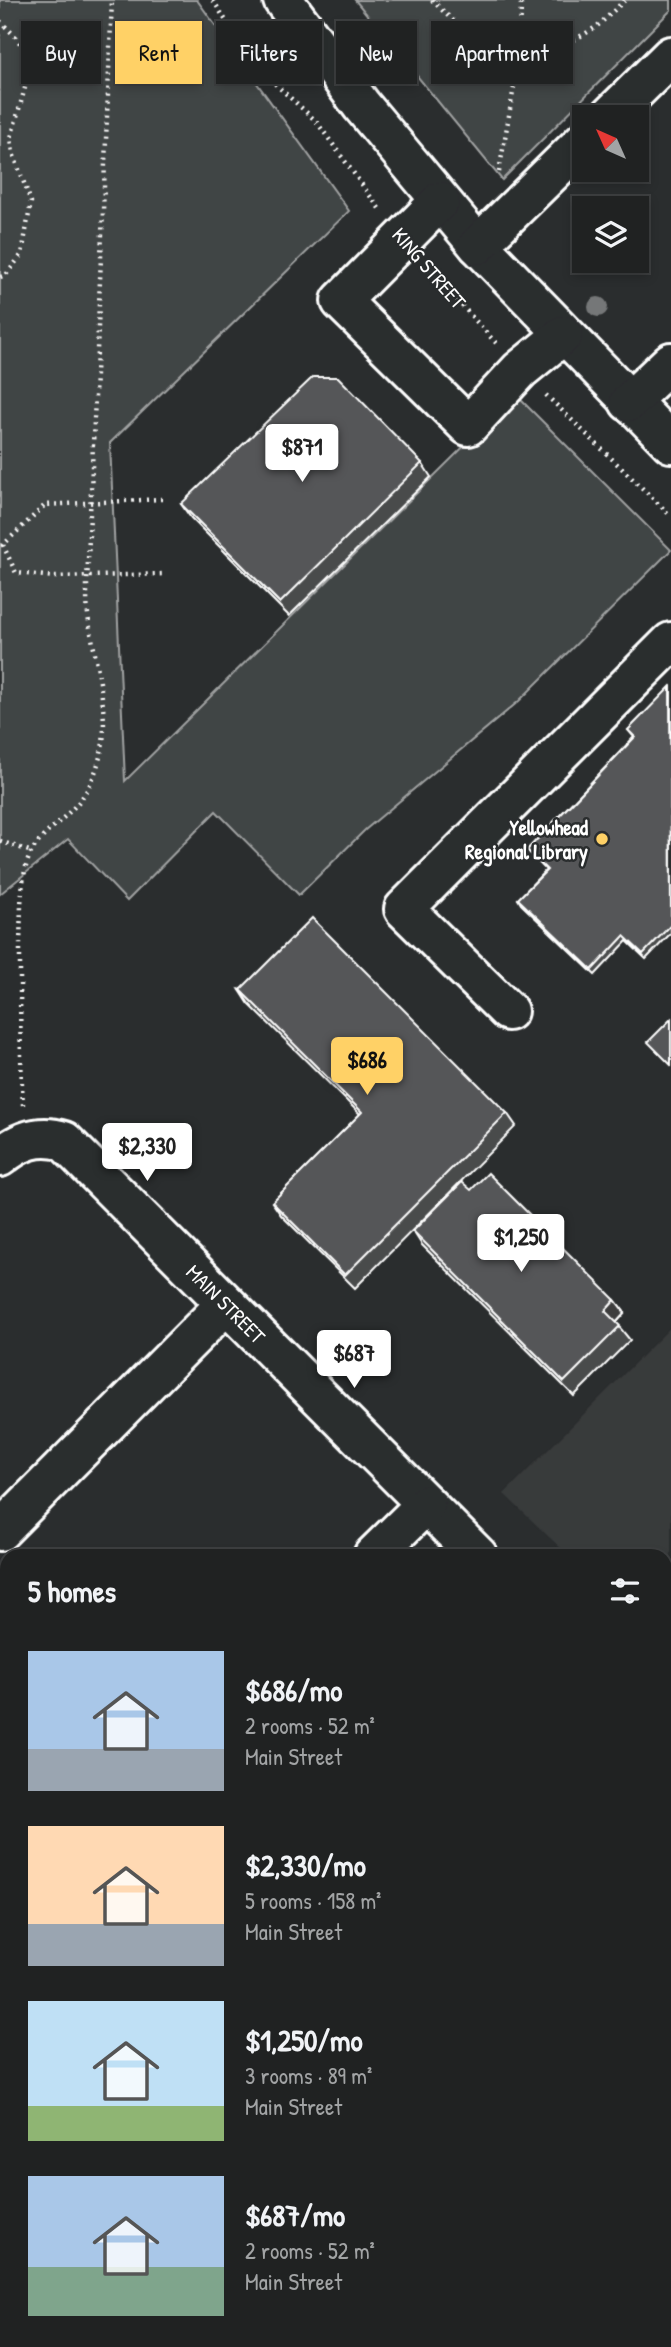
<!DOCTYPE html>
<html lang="en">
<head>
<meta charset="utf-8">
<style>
  :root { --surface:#202222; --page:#282a2a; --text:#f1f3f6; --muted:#a2a4a5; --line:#3d3f40; --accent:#ffd166 }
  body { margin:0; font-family:"Patrick Hand",sans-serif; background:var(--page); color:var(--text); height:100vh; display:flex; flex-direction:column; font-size:26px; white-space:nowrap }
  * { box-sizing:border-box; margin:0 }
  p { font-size:23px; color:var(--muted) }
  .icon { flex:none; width:38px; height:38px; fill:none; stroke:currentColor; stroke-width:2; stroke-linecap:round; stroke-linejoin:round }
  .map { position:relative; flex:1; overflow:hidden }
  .sheet { position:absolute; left:0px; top:1549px; width:672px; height:800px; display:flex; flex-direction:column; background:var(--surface); border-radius:21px 21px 0 0; box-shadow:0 4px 10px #0003,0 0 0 2px var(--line) }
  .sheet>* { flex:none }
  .top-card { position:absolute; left:21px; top:21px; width:630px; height:63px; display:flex; gap:14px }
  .needle { width:46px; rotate:315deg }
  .tools { position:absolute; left:572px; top:105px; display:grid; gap:14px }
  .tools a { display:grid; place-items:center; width:77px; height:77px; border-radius:0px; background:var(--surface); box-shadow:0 4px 10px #0003,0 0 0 2px var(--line); font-size:35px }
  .price { position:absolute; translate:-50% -60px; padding:0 16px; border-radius:7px; background:#fff; color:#222; font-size:23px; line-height:46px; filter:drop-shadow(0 2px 4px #0008) }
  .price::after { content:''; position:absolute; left:50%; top:42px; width:21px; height:16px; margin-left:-10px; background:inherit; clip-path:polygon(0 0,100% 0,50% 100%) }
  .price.current { background:var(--accent); color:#111 }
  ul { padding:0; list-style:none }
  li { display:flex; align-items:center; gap:21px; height:175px; padding:0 28px }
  li span { display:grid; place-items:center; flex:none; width:196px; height:140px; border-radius:0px; color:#555 }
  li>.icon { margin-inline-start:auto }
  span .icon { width:84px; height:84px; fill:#fffc; stroke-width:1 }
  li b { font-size:30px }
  h2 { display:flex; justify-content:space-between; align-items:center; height:84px; padding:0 28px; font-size:30px }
  .pill { padding:0 24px; border-radius:0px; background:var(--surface); box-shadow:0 4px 10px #0003,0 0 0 2px var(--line); font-size:24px; line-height:63px }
  .pill.current { background:var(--accent); color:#111 }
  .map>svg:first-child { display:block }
</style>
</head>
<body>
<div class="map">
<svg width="671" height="2347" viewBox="0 0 671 2347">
  <rect width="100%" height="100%" fill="#2a2d2e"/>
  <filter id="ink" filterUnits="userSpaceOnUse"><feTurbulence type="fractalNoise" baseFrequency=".0143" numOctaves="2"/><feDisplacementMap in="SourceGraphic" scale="14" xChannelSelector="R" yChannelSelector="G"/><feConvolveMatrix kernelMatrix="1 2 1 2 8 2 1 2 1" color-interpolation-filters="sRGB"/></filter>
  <g filter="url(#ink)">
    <!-- built -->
    <polygon fill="#373a3b" points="671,1327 671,1653 665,1647 665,1556 569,1556 504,1494"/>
    <!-- green -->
    <g fill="#414445" stroke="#a0a2a2" stroke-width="2">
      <polygon points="0,0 197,0 349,211 110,443 125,781 516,395 671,550 519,701 365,830 299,895 216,811 127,901 68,839 0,894"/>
      <polygon points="355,0 671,0 671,10 502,180"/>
    </g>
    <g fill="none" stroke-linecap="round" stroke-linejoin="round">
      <!-- minor casing -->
      <g stroke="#fff" stroke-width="44">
        <g id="minor">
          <polyline points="283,0 362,106 478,245 671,443"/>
          <polyline points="609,117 671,56"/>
          <polyline points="440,201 341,301 468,426 520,370 563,335"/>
          <polyline points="478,245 584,141"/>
          <polyline points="629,402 671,362"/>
          <polyline points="508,1011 404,909 671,642"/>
          <path id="s1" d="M0,1157C19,1141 39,1133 64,1141L478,1556"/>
          <polyline points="0,1531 226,1304"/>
          <polyline points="373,1556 426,1504"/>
          <polyline points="665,1743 671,1749"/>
          <polyline points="0,1926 7,1919"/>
          <polyline points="665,2049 671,2043"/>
          <polyline points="0,2245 7,2252"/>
          <polyline points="96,2342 101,2347"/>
          <polyline points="368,2347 374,2342"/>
        </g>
      </g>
      <!-- path -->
      <g stroke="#fff" stroke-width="4.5" stroke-dasharray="2 5" stroke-linecap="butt">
        <polyline points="213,0 253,64 316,121 381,211"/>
        <path d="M432,0C451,19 474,43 501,50C532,59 572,44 597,26C607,18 616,8 625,0"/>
        <polyline points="0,21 16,37 28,56 28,77 11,138 13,153 31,202 22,254 6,275 0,277"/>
        <polyline points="499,172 520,53 521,0"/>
        <polyline points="424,264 496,343"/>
        <polyline points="546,395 671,516"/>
        <polyline points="162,499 45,505 3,545 16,573 55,577 166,574"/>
        <polyline points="0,841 32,852"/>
        <path d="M23,1105C20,1052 20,999 20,946C21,921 19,873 32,851C43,833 62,821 76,805C90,790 98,768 102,748C109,713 95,657 89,622C87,610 87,597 87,584L112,0"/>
      </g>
      <!-- minor -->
      <use href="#minor" stroke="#2a2d2e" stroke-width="38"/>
    </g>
    <!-- trees -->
    <circle fill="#757778" cx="598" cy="307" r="10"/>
    <!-- wall -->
    <g fill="#494b4c" stroke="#fff" stroke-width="2">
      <polygon points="422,463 431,477 289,616 191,518 181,504"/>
      <polygon points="671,687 671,933 646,959 627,941 595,975 521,904 518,899 546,870 527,850 634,737 628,730"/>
      <polygon points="240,990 507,1113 516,1126 355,1288 281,1215 272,1202 360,1114 249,1004"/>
      <polygon points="471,1190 615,1300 625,1313 616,1323 630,1340 574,1396 422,1245 413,1231"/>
    </g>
    <!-- shaded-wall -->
    <polygon fill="#3c3d3e" stroke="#fff" stroke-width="2" points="615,1300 625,1313 614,1325 605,1311"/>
    <!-- building -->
    <g fill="#555758" stroke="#fff" stroke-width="2">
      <polygon points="313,377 338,377 422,463 280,603 181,504"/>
      <polygon points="670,687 671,925 643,954 624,936 592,970 518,899 547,870 527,850 635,737 628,730"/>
      <polygon points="312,918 507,1113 345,1275 272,1202 362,1112 240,990"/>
      <polygon points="671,1019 671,1065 648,1042"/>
      <polygon points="488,1173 615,1300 605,1311 620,1326 564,1382 413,1231 462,1182 471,1190"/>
    </g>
  </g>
  <!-- markers -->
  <circle fill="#ffd166" stroke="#2a2d2e" stroke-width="2.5" cx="602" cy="839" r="7"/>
  <g text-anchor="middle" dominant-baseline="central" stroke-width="5" stroke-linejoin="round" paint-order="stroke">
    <!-- street labels -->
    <g font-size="21" fill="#fff" stroke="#2a2d2e">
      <text transform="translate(429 268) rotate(49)">KING STREET</text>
      <text stroke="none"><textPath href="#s1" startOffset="299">MAIN STREET</textPath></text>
    </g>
    <!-- poi labels -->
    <g font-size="21" font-weight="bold" fill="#fff" stroke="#2a2d2e" text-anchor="end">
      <text x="588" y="827">Yellowhead<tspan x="588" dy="24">Regional Library</tspan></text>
    </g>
  </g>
</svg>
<div class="tools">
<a><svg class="needle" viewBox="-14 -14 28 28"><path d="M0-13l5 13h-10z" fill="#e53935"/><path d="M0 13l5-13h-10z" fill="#a2a4a5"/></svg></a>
<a><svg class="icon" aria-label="layers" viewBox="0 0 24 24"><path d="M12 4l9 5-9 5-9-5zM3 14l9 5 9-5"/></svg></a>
</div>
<b class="price" style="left:302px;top:484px">$871</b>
<b class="price current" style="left:367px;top:1097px">$686</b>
<b class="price" style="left:147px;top:1183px">$2,330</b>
<b class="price" style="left:521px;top:1274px">$1,250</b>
<b class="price" style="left:354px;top:1390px">$687</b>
<div class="top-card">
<a class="pill">Buy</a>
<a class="pill current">Rent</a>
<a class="pill">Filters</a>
<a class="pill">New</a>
<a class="pill">Apartment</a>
</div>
<section class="sheet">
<h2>5 homes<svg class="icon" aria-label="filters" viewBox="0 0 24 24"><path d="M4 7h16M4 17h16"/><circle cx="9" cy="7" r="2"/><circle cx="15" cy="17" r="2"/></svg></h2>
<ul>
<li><span style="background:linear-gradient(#a9c7e8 70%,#9aa5b1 0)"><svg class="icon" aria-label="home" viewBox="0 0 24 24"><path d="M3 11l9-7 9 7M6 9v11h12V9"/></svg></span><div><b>$686/mo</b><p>2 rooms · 52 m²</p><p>Main Street</p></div></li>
<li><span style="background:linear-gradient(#ffd9b3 70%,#9aa5b1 0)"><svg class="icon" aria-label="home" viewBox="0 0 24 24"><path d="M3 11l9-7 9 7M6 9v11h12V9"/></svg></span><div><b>$2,330/mo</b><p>5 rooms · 158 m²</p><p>Main Street</p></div></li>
<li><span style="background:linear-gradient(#bfe0f5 75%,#8fb573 0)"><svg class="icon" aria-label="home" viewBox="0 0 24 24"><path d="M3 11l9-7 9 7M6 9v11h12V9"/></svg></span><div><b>$1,250/mo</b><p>3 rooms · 89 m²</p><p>Main Street</p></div></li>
<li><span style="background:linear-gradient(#a9c7e8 65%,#7fa58c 0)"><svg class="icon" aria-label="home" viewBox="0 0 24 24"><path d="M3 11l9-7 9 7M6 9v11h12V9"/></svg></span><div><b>$687/mo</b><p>2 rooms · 52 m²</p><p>Main Street</p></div></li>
</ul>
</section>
</div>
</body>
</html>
